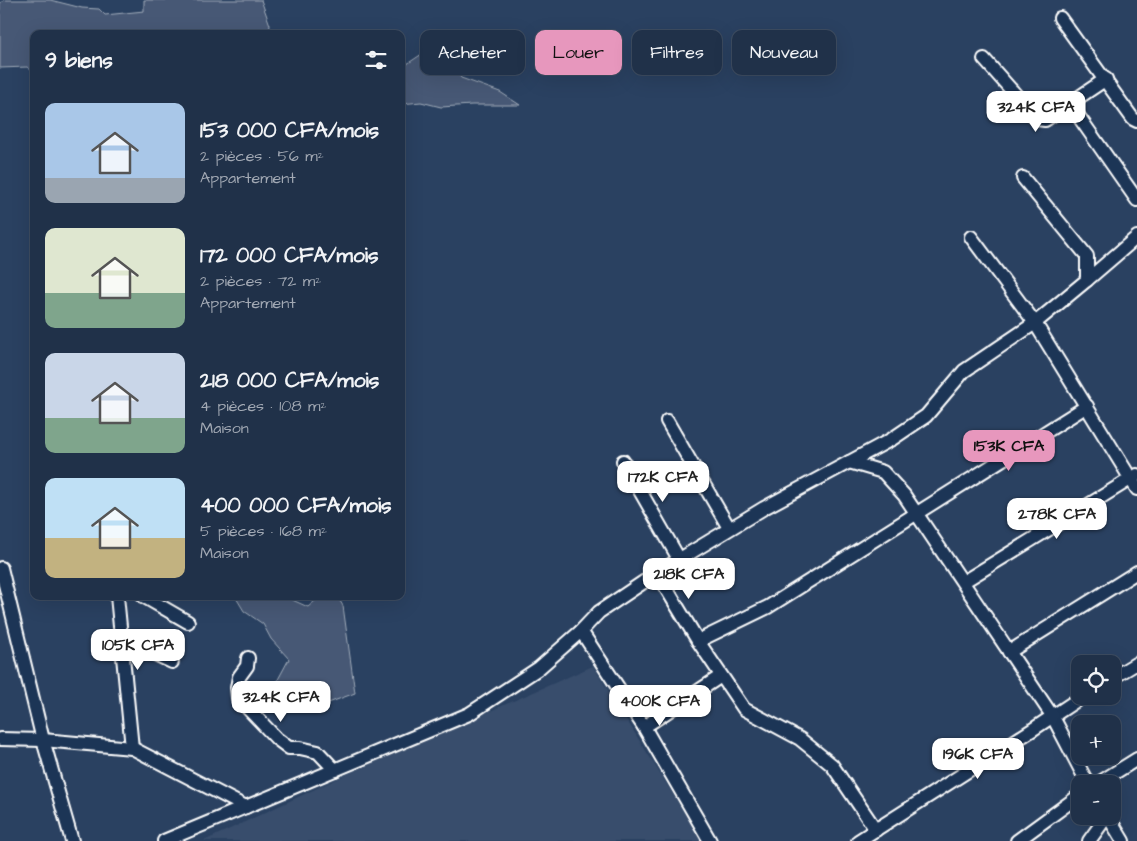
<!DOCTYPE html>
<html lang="fr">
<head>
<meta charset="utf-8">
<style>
  :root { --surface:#203149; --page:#2d3d53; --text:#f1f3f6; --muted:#a2a9b4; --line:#3d4c61; --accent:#e797bd }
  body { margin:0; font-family:"Architects Daughter",sans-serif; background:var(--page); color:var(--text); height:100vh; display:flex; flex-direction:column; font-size:19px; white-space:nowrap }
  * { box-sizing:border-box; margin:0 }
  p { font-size:16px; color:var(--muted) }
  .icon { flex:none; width:28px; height:28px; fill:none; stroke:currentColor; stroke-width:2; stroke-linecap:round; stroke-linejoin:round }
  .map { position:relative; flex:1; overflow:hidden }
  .panel { position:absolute; left:30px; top:30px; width:375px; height:570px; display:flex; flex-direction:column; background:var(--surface); border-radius:10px; box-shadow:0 5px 20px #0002,0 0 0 1px var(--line) }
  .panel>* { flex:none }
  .guide { position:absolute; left:420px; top:30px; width:475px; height:45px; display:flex; gap:10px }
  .controls { position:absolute; left:1071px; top:655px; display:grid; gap:10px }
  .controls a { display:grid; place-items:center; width:50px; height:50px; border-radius:10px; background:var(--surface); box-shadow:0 5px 20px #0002,0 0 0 1px var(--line); font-size:25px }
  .price { position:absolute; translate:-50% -42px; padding:0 11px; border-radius:10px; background:#fff; color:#222; font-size:16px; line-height:32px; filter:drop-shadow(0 1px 2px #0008) }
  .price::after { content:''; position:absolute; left:50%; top:30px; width:15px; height:11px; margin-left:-8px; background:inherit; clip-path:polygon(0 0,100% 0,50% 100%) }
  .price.active { background:var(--accent); color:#111 }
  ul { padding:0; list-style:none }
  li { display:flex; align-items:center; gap:15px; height:125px; padding:0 15px }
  li span { display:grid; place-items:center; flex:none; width:140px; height:100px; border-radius:10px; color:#555 }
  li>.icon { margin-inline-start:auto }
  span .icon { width:60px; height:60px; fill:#fffc; stroke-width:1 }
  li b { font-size:21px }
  h2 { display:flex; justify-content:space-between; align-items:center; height:60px; padding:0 15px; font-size:21px }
  .tag { padding:0 18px; border-radius:10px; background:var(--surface); box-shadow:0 5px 20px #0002,0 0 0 1px var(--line); font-size:18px; line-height:45px }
  .tag.active { background:var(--accent); color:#111 }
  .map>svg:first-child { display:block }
</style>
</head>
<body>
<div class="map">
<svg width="1137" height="841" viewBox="0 0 1137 841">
  <rect width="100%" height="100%" fill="#2a4161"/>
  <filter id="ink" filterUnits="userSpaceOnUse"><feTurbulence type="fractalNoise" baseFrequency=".02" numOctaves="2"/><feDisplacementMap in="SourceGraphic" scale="10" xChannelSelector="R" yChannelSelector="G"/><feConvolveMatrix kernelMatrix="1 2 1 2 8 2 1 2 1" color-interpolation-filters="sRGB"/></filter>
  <g filter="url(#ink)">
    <!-- built -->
    <polygon fill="#394e6c" points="593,666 702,841 204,841 356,770"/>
    <!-- green -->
    <g fill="#465975" stroke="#a2acba">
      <polygon points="5,0 50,0 82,8 99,9 105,15 144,11 144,0 261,0 270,25 269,34 34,34 34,72 27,67 0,68 0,3"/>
      <polygon points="442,51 461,78 500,92 520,105 472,105 441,107 421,102 401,104 401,68 422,54"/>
      <polygon points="235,596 288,596 288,598 308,607 321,596 337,596 343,606 355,693 323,705 306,695 274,696 274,687 289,659 271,639 263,624 244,611"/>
    </g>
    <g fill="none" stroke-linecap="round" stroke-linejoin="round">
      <!-- minor casing -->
      <g stroke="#fff" stroke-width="16">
        <g id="minor">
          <polyline points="1060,18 1133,119 1137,121"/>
          <polyline points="984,59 1037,119 1045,120 1106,79"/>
          <polyline points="1070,104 1137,200"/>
          <polyline points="971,237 1035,323 1137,489"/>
          <polyline points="1087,280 1137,237"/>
          <polyline points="667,421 729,528"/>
          <polyline points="623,461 679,559"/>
          <polyline points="849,462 883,472 904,495 1053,717 1088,784"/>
          <polyline points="1,568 43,740 72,841"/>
          <polyline points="657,573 698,641 744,709 800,739 832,765 876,830"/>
          <polyline points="963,582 1137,475"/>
          <polyline points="117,596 132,748"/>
          <polyline points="143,596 188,622"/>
          <polyline points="581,631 644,727 710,841"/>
          <polyline points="121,638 172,662"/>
          <polyline points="698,641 768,607 1087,406"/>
          <polyline points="1009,652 1137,572"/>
          <polyline points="248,658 247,666 239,677 237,688 238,698 277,739 289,748 300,748 318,752 335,770"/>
          <polyline points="1112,678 1137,663"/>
          <polyline points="644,727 721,676"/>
          <polyline points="0,739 43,740 132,748 246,807"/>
          <polyline points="1097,784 1137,759"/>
          <polyline points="1108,816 1123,841"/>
          <polyline points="164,841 469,714 539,668 581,631 599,612 657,573 764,508 892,439 926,416 964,371 1035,323 1087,280 1087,256 1023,178"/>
          <polyline points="858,841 1032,730 1083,696"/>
          <polyline points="1017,841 1080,795"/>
          <polyline points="1089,841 1107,816"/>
        </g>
      </g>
      <!-- minor -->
      <use href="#minor" stroke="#1d3557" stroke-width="12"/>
    </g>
  </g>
</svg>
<div class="controls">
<a><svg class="icon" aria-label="locate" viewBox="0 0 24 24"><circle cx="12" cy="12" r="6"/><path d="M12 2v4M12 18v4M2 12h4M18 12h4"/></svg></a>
<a>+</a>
<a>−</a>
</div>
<b class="price" style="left:1036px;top:133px">324K CFA</b>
<b class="price active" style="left:1009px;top:472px">153K CFA</b>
<b class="price" style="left:663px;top:503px">172K CFA</b>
<b class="price" style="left:1057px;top:540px">278K CFA</b>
<b class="price" style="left:689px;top:600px">218K CFA</b>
<b class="price" style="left:138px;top:671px">105K CFA</b>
<b class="price" style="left:281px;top:723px">324K CFA</b>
<b class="price" style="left:660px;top:727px">400K CFA</b>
<b class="price" style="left:978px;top:780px">196K CFA</b>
<div class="guide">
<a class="tag">Acheter</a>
<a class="tag active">Louer</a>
<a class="tag">Filtres</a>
<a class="tag">Nouveau</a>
</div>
<section class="panel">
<h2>9 biens<svg class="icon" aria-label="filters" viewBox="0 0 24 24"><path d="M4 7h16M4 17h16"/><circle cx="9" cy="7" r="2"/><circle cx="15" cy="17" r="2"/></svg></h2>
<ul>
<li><span style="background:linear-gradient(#a9c7e8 75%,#9aa5b1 0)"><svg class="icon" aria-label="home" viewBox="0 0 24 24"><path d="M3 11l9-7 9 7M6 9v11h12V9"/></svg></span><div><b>153 000 CFA/mois</b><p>2 pièces · 56 m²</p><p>Appartement</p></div></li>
<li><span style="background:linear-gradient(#dfe7d0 65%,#7fa58c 0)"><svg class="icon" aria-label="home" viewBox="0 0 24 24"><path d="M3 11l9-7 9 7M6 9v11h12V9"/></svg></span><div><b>172 000 CFA/mois</b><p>2 pièces · 72 m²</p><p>Appartement</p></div></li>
<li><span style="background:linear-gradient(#c9d6e8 65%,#7fa58c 0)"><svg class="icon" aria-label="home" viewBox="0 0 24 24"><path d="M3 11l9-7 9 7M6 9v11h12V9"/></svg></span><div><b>218 000 CFA/mois</b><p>4 pièces · 108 m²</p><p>Maison</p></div></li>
<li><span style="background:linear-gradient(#bfe0f5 60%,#c2b280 0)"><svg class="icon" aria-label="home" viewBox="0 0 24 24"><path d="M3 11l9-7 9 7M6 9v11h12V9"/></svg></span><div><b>400 000 CFA/mois</b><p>5 pièces · 168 m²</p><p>Maison</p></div></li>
</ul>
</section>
</div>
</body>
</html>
